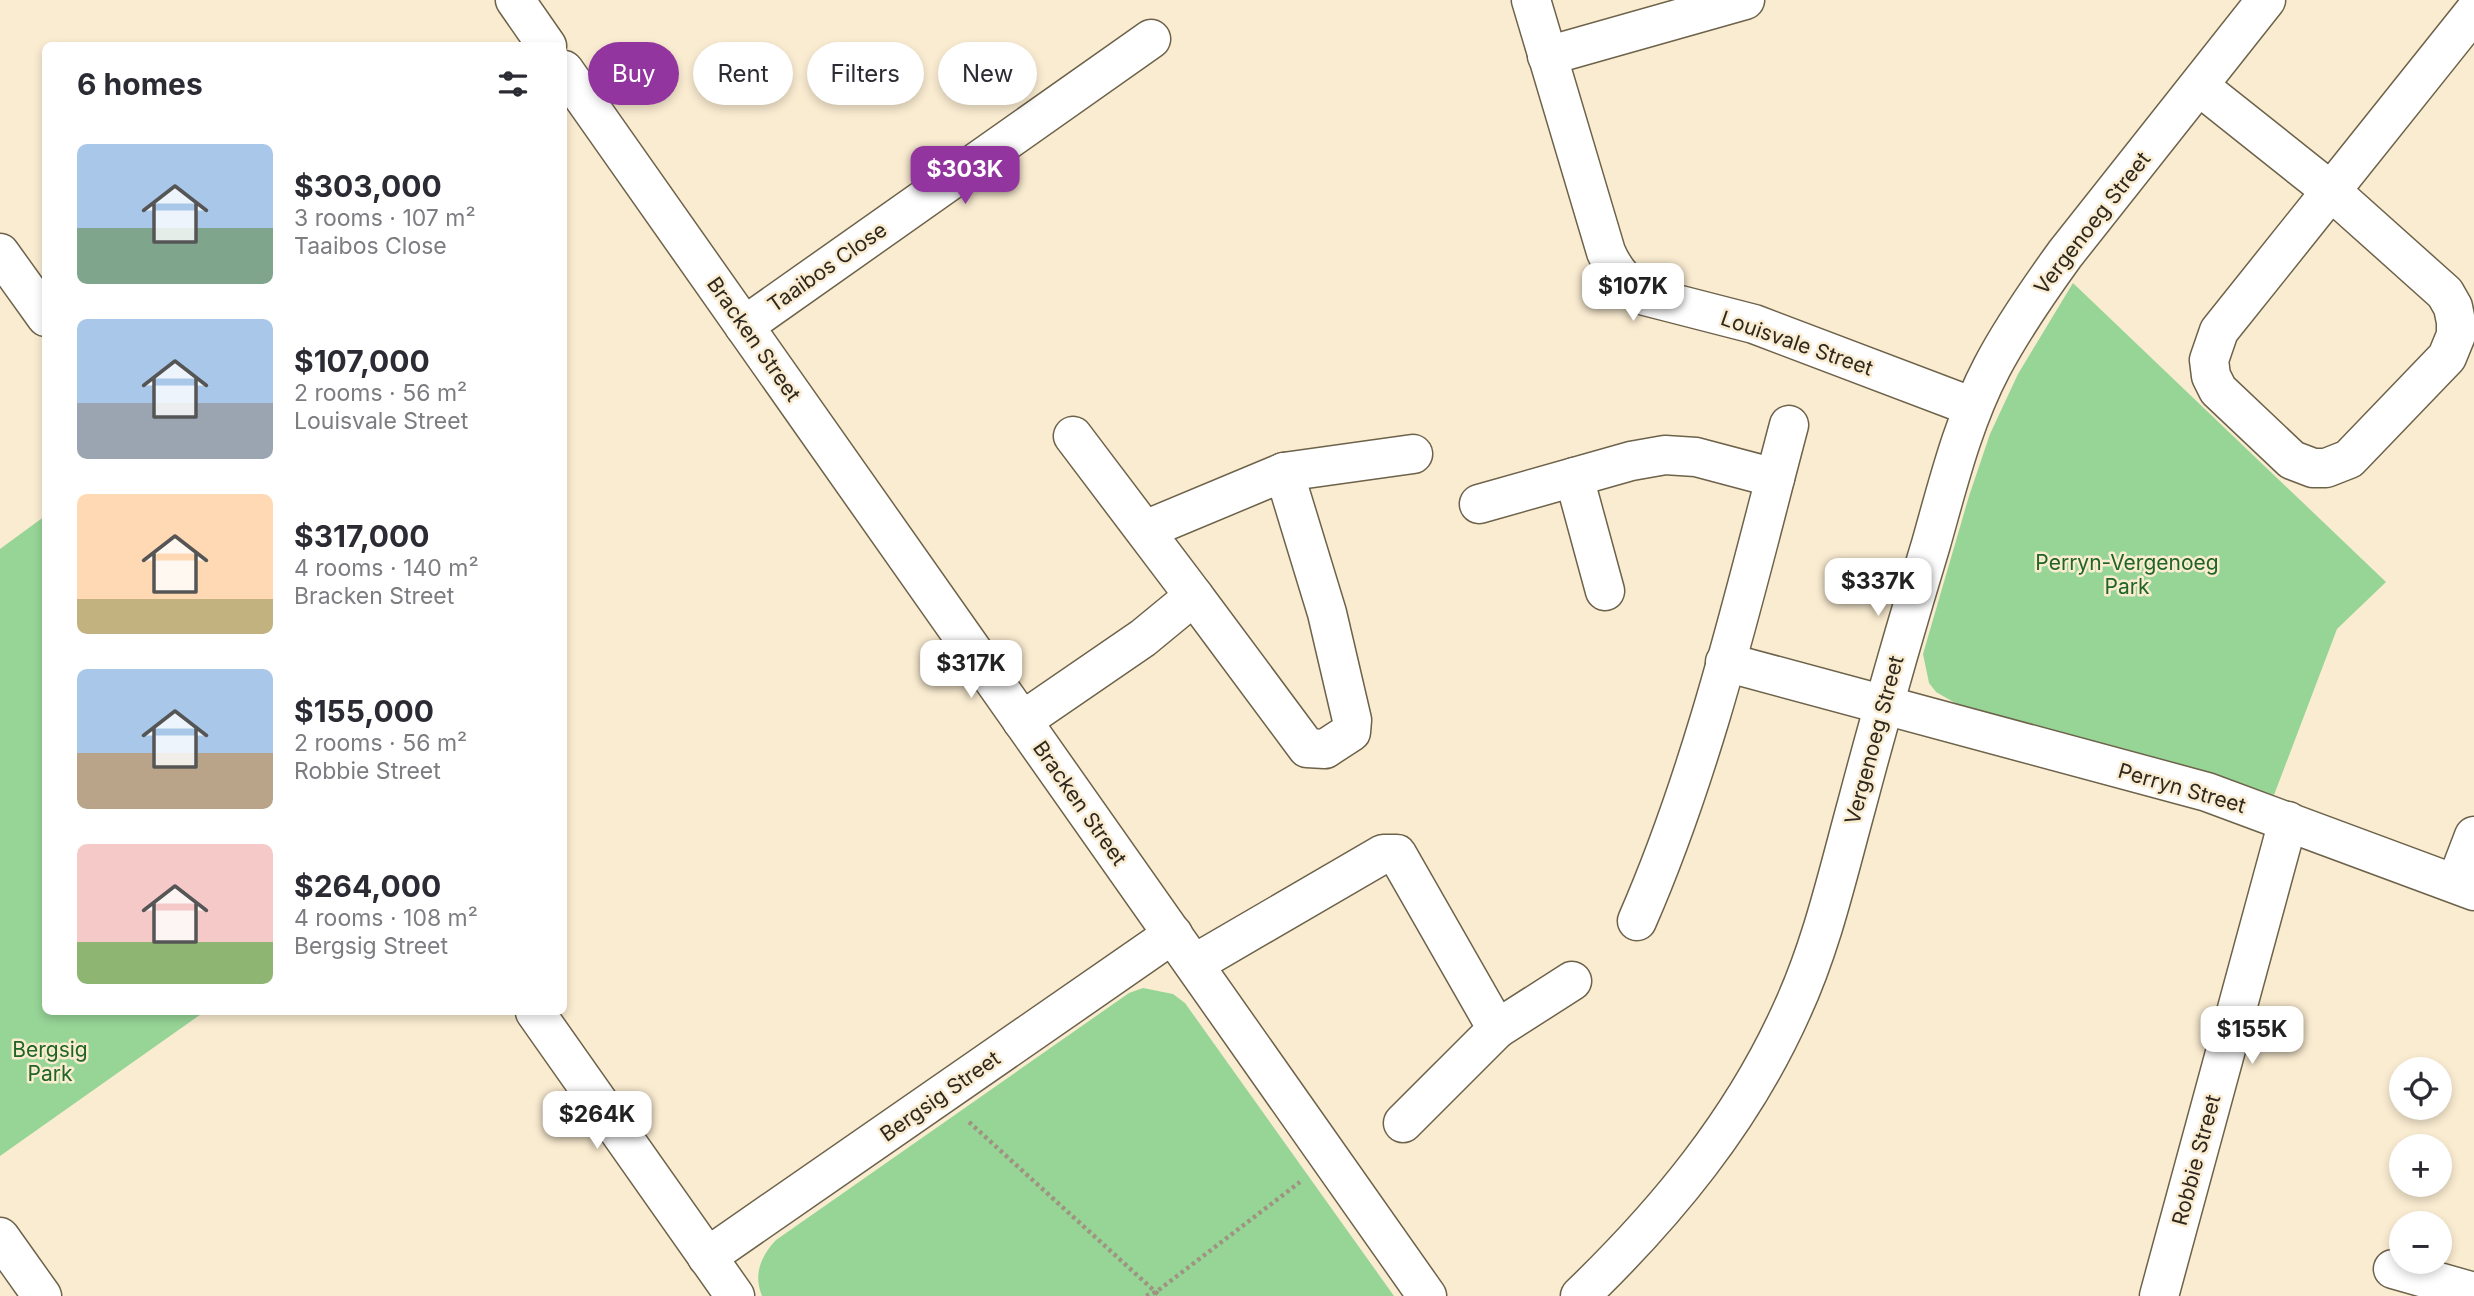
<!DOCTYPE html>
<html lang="en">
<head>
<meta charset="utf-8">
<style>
  :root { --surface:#fff; --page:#f7f7f7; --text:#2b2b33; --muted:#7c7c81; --accent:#92359f }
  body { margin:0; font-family:Inter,sans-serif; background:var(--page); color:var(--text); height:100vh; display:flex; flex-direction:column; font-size:26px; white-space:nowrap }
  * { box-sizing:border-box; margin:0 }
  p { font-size:23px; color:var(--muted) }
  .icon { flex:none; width:38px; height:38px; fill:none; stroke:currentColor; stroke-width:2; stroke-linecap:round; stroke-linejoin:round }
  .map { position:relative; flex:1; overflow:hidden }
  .side { position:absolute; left:42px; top:42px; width:525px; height:973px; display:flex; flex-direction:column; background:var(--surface); border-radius:10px; box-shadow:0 4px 10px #0003 }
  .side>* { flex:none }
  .top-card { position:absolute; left:588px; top:42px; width:665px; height:63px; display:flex; gap:14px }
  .controls { position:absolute; left:2389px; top:1057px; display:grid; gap:14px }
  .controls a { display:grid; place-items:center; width:63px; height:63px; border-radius:50%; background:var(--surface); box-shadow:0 4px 10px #0003; font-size:35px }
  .price { position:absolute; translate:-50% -60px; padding:0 16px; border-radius:14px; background:#fff; color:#222; font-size:23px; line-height:46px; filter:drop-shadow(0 2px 4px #0008) }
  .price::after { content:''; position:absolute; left:50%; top:42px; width:21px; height:16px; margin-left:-10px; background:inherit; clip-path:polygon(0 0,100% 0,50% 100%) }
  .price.on { background:var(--accent); color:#fff }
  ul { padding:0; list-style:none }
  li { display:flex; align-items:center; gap:21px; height:175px; padding:0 35px }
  li span { display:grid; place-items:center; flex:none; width:196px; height:140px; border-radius:10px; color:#555 }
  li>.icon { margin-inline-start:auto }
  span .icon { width:84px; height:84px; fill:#fffc; stroke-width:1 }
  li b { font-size:30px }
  h2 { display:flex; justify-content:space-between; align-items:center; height:84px; padding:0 35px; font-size:30px }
  .pill { padding:0 24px; border-radius:32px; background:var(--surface); box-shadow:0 4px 10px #0003; font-size:24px; line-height:63px }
  .pill.on { background:var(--accent); color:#fff }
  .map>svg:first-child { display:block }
</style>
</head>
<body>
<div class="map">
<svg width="2474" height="1296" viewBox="0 0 2474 1296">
  <rect width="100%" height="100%" fill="#faecd1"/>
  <!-- green -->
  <g fill="#97d597">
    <polygon points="2073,283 2386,582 2337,629 2274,795 1957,704 1936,692 1929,683 1923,654 1969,496 1990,434 2018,374"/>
    <polygon points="45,516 46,1012 204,1012 0,1156 0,549"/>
    <path d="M1143,988L1173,994L1185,1003L1394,1296H762C753,1274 761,1256 776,1240L1129,993Z"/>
  </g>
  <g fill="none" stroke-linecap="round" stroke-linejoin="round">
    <!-- minor casing -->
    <g stroke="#6d624a" stroke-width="41">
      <g id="minor">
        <polyline points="515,0 547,46"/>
        <path d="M1531,0L1606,252C1615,273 1626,284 1645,296L1754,324L1973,407"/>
        <polyline points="1547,56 1745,0"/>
        <polyline points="564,70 1427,1296"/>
        <polyline points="2199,86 2331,191 2474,12"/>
        <polygon points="2331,191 2445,293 2453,307 2456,322 2456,335 2447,357 2349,459 2326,468 2313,468 2292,460 2218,390 2211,376 2209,360 2219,331"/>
        <polyline points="0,253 46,317"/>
        <polyline points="744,326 1151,39"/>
        <polyline points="1073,436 1194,596"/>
        <polyline points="1284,472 1413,454"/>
        <polyline points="1574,477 1605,591"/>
        <polyline points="1479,504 1631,461 1665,455 1696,457 1775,478"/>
        <polyline points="1725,662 2207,792 2474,891"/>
        <polyline points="1022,721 1143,638 1194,596 1307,748 1325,749 1351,732 1352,720 1327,613 1284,472 1145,530"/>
        <polyline points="2456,883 2474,836"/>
        <path d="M1637,921C1706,763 1745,591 1789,425"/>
        <polyline points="1194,964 1383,854 1397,854 1497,1029 1403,1123"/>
        <polyline points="535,1012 735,1296"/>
        <polyline points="1497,1029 1572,981"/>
        <polyline points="0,1237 42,1296"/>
        <polyline points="707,1257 1173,934"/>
        <polyline points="2393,1269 2474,1292"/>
        <path d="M1580,1296C1666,1213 1743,1120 1792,1010C1822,945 1838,873 1857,804C1880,717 1905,630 1931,544C1948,484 1963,422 1992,367C2013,327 2039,290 2065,254L2266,0"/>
        <polyline points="2159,1296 2288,821"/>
      </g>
    </g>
    <!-- path -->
    <g stroke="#9e9481" stroke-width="4.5" stroke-dasharray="3.5 3.5" stroke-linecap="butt">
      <polyline points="969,1122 1160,1296"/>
      <polyline points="1146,1296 1156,1292 1300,1182"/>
    </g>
    <!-- minor -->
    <use href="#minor" stroke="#fff" stroke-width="38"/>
  </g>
  <g text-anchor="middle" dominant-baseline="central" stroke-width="5" stroke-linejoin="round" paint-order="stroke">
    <!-- street labels -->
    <g font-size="21" fill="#2e281e" stroke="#faecd1">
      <text transform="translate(2092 223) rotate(-52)">Vergenoeg Street</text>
      <text transform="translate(827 267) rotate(-35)">Taaibos Close</text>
      <text transform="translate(754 339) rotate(55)">Bracken Street</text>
      <text transform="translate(1797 343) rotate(19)">Louisvale Street</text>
      <text transform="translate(1874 740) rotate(-75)">Vergenoeg Street</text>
      <text transform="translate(2182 788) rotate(16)">Perryn Street</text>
      <text transform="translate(1080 803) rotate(55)">Bracken Street</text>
      <text transform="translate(940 1096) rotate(-35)">Bergsig Street</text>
      <text transform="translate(2196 1160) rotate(-75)">Robbie Street</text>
    </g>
    <!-- park labels -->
    <g font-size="21" fill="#1f6625" stroke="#faecd1">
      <text x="2127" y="562">Perryn-Vergenoeg<tspan x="2127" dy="24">Park</tspan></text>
      <text x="50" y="1049">Bergsig<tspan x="50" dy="24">Park</tspan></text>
    </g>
  </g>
</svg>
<div class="controls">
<a><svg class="icon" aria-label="locate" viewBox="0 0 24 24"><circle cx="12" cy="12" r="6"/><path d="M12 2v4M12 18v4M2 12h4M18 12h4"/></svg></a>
<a>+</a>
<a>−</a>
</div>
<b class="price on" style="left:965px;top:206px">$303K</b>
<b class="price" style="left:1633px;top:323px">$107K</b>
<b class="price" style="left:1878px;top:618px">$337K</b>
<b class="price" style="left:971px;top:700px">$317K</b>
<b class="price" style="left:2252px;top:1066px">$155K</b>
<b class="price" style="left:597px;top:1151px">$264K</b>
<div class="top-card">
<a class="pill on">Buy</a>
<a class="pill">Rent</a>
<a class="pill">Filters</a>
<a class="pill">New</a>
</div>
<section class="side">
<h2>6 homes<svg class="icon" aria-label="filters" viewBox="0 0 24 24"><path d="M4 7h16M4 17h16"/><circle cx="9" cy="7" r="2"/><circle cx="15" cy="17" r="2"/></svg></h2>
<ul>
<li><span style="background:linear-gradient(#a9c7e8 60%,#7fa58c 0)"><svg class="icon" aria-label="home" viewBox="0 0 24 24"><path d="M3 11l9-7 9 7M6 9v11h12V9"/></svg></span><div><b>$303,000</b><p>3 rooms · 107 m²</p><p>Taaibos Close</p></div></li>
<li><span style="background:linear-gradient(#a9c7e8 60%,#9aa5b1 0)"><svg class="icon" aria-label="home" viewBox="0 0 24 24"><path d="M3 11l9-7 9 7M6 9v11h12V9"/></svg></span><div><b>$107,000</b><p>2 rooms · 56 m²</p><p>Louisvale Street</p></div></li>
<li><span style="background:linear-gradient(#ffd9b3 75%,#c2b280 0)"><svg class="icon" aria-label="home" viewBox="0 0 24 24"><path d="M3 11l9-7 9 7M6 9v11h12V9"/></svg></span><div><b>$317,000</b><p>4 rooms · 140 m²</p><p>Bracken Street</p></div></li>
<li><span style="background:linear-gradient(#a9c7e8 60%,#b9a48a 0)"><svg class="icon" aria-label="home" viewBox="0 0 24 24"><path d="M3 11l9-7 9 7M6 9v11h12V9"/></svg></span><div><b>$155,000</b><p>2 rooms · 56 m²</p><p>Robbie Street</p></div></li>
<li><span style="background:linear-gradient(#f6c9c9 70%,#8fb573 0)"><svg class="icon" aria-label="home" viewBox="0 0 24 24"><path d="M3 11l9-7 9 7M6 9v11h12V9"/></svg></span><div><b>$264,000</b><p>4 rooms · 108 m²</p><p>Bergsig Street</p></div></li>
</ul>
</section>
</div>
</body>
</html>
